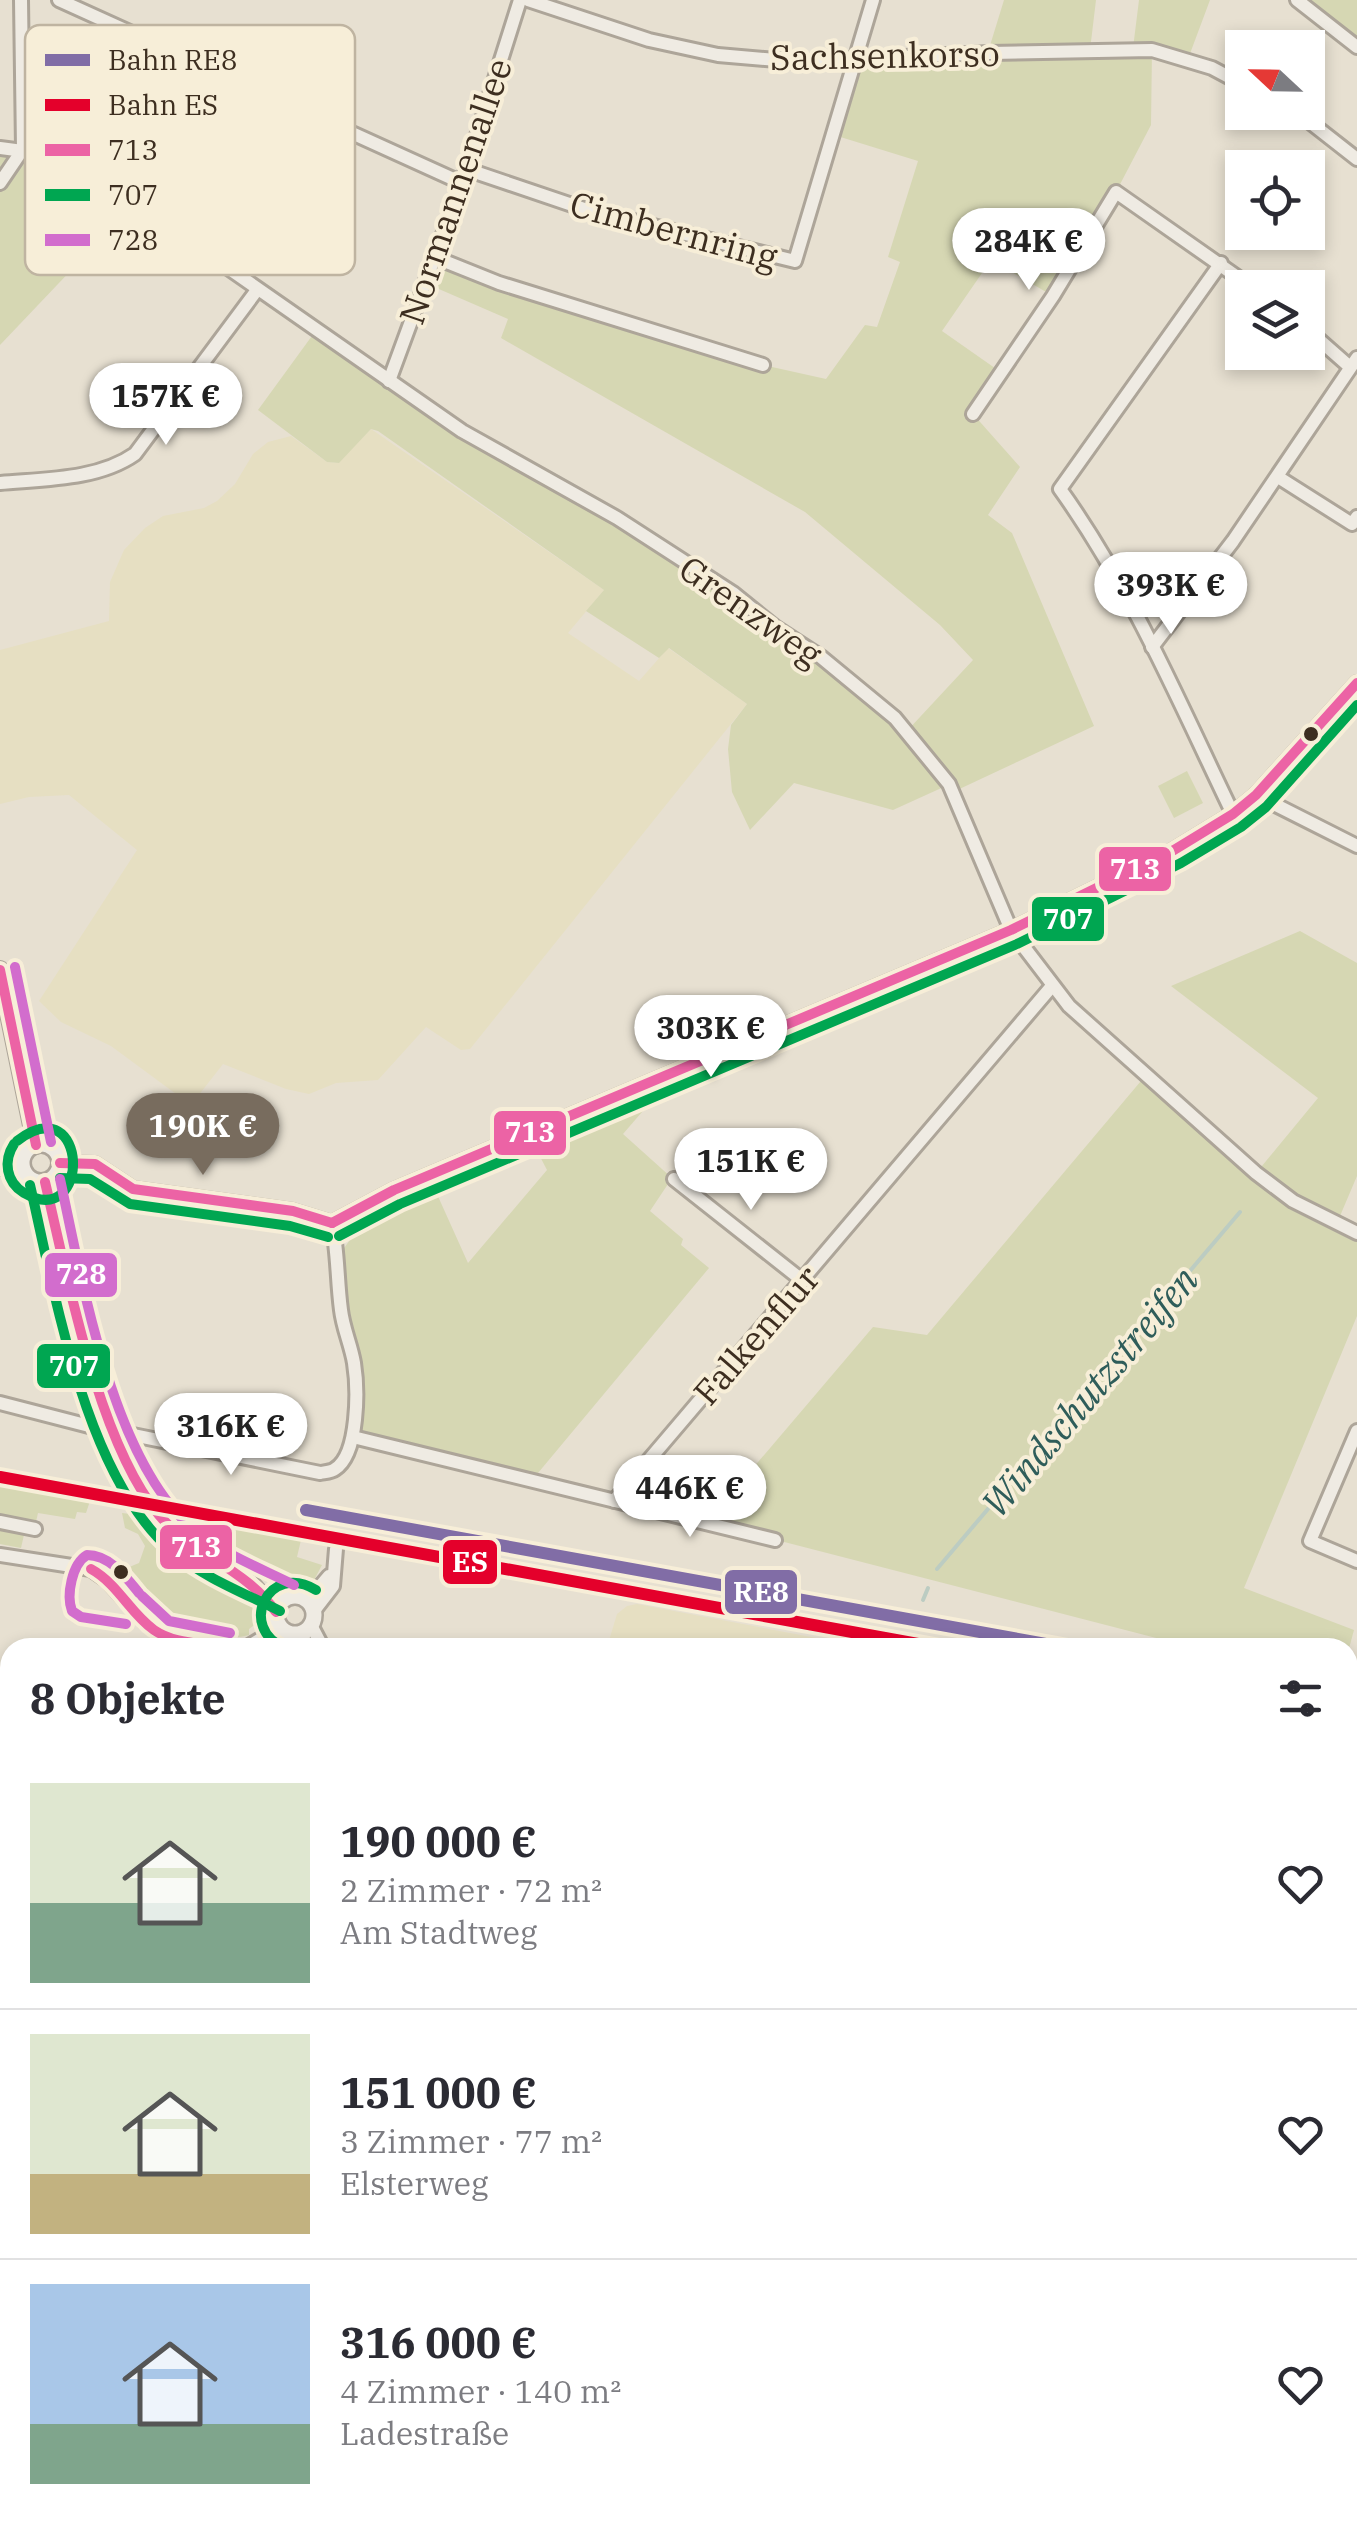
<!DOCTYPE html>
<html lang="de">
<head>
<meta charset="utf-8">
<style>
  :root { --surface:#fff; --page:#f7f7f7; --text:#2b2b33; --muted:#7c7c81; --line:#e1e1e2; --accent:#786c5e }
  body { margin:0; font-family:"IBM Plex Serif",serif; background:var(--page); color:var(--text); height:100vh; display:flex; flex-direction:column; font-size:38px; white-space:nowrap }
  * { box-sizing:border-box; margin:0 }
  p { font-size:32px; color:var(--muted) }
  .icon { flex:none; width:55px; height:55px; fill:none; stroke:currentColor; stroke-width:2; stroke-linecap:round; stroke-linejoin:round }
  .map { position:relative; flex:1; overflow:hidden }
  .drawer { position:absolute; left:0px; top:1638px; width:1358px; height:892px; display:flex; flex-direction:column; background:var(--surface); border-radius:30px 30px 0 0; box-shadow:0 5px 15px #0003 }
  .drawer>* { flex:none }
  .needle { width:65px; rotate:292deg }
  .tools { position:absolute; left:1225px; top:30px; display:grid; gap:20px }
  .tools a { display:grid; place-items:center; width:100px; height:100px; border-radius:0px; background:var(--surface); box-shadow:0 5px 15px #0003; font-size:50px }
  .price { position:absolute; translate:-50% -85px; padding:0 22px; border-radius:35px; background:#fff; color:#222; font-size:32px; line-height:65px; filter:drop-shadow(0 2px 5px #0008) }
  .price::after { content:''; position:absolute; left:50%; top:60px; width:30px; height:22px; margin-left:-15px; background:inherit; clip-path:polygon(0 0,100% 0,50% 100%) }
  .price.on { background:var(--accent); color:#fff }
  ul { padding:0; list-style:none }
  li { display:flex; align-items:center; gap:30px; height:250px; padding:0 30px }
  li+li { border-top:2px solid var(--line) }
  li span { display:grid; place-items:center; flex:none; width:280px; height:200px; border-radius:0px; color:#555 }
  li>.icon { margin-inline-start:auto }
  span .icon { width:120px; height:120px; fill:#fffc; stroke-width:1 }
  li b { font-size:42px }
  h2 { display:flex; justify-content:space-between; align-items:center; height:120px; padding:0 30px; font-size:42px }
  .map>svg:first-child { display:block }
</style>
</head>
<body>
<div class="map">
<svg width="1357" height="2528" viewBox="0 0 1357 2528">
  <rect width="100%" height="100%" fill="#e7e0d1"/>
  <!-- farmland -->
  <g fill="#e6dfc2">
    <polygon points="371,429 604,590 568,633 639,681 668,648 747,704 470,1049 461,1050 426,1027 378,1080 336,1083 309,1094 286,1089 223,1064 191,1105 111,1046 61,1022 39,1001 137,850 69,795 29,797 0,804 0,650 109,621 110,582 124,550 145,528 163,516 204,508 217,501 235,484 253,454 268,442 291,436 327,462 338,463"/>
    <polygon points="637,1604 822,1639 853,1647 607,1647 617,1614 627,1606"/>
    <polygon points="1348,1729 1357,1730 1357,2193 1348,2202"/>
  </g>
  <!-- green -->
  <g fill="#d6d7b3">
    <polygon points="1004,0 1096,0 1090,50 1133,48 1139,0 1210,0 1188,59 1152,50 1151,125 1116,192 1053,296 991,260 942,331 1002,373 973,414 1020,467 988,515 1012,533 1094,726 953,792 948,785 893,810 794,783 750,830 732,792 728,749 731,725 747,704 669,648 659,658 586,611 604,590 378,431 371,429 339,463 327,462 258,410 317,329 389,381 733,593 907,731 973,660 940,625 805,512 501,338 508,319 425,283 434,257 763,365 826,379 865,325 877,327 900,262 888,257 918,161 834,135 855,59 988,52"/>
    <polygon points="1297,0 1357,0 1357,47"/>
    <polygon points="0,148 53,155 135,203 0,345"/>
    <polygon points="1187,771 1203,803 1174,818 1158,786"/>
    <polygon points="1300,931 1357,963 1357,1176 1337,1223 1357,1233 1357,1316 1244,1588 1354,1630 1348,1652 1348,1648 1191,1647 707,1522 873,1327 927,1335 1146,1075 1257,1172 1318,1098 1171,986"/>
    <polygon points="661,1090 623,1134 672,1178 650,1211 683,1239 681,1245 709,1268 533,1479 353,1437 355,1397 344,1333 342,1251 369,1213 387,1202 432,1183 468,1263 547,1170 534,1145"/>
    <polygon points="0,1486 90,1501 86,1513 77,1512 75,1519 38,1513 35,1526 26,1526 21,1548 0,1544"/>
    <polygon points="161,1505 268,1527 282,1519 305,1523 297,1557 322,1565 313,1582 290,1578 274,1584 197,1541"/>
    <path d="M122,1513L139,1515L180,1557L257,1608V1623L249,1629V1635C222,1643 178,1633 157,1614C144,1601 134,1584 122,1570L139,1563L145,1546L138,1534L125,1528Z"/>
  </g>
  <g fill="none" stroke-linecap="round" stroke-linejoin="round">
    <!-- stream -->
    <g stroke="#bcccc2" stroke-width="4">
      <polyline points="937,1569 1240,1212"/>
      <polyline points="923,1600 928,1588"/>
    </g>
    <!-- canal -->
    <polyline stroke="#bcccc2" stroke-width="11" points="1117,2528 1119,2520"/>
    <!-- tertiary-tunnel -->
    <polyline stroke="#c5bcae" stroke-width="15" stroke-dasharray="15 8" stroke-linecap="butt" points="110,1420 135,1480 151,1505"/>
    <!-- minor casing -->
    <g stroke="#ada599" stroke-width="18">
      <g id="minor">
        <polyline points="59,0 462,183"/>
        <polyline points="528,0 649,40 718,55 799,62 989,53 1152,50 1212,68 1242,84"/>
        <polyline points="1297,0 1357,47"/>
        <polyline points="1297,112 1357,159"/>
        <polyline points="0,148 53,155 135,203 462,431 617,518 733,593 775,627 821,657 895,718 949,784 1011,930 1069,1006 1256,1173 1293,1201 1357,1233"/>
        <polyline points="466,169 584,209 795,261 873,0"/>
        <polyline points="0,183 23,149 21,0"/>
        <polyline points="434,257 499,283 763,365"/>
        <path d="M1221,263L1060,489C1131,588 1180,704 1233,814"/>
        <polyline points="1308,330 1350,367"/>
        <polyline points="389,381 462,183 520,0"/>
        <polyline points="973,414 1053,296 1116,192 1253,288"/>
        <polyline points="1278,477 1352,524 1357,517"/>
        <path d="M0,483C44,479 98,480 135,454L257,290"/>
        <polyline points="1152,647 1233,541 1357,358"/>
        <polyline points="1256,795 1357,846"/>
        <polyline points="60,1163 95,1164 133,1189 293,1211 332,1223"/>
        <polyline points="0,1168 22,1165"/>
        <polyline points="674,1179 803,1281"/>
        <polyline points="332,1223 394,1190 1011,930 1174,850 1233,814 1256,795 1357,683"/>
        <polyline points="0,1403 93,1427"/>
        <polyline points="1357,1431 1310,1541 1357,1561"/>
        <path d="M128,1434L320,1473C325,1472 331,1472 335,1469C359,1454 358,1388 354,1363C351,1345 343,1328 341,1310C337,1280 338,1252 332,1223"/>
        <polyline points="353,1437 775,1540"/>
        <polyline points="614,1501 1052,986"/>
        <polyline points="0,1522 35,1529"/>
        <polyline points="0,1555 91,1569 107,1580 144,1621 161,1635 227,1648"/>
        <polyline points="302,1598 317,1590 329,1576"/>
        <polyline points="313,1612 333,1586 336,1549"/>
        <polyline points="311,1625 323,1648"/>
        <polyline points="296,1634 313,1648"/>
        <polyline points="246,1648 267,1635 276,1620"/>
        <polyline points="264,1648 290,1634"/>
        <polyline points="0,1802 10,1804"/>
        <polyline points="0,2021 10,2004"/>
        <polyline points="1348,2315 1357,2314"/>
        <polyline points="0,2422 10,2426"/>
        <polyline points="1348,2484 1348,2515"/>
        <polyline points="592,2520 607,2528"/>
        <polyline points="911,2520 942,2528"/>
        <polyline points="82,2528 83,2520"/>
        <polyline points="437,2528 439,2520"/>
        <polyline points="801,2528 816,2520"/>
        <polyline points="1216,2528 1218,2520"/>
      </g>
    </g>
    <!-- tertiary casing -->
    <g stroke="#ada599" stroke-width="20">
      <g id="tertiary">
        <polyline points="0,970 36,1145"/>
        <circle cx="41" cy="1163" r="19"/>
        <polyline points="45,1182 79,1328 110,1420"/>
        <polyline points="151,1505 179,1536 249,1581 276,1612"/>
        <circle cx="295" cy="1615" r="19"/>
      </g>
    </g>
    <!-- minor -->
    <use href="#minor" stroke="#efebe3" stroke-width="12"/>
    <!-- tertiary -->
    <use href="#tertiary" stroke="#efebe3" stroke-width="15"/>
    <!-- minor-bridge casing -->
    <g stroke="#ada599" stroke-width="18" stroke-linecap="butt">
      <polyline id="minor-bridge" points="93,1427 128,1434"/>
    </g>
    <!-- minor-bridge -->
    <use href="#minor-bridge" stroke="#efebe3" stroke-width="12"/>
    <!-- bus-1 casing -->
    <g stroke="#f7eed8" stroke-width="18">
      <g id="bus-1">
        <polyline points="0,970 36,1145"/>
        <polyline points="60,1163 95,1164 133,1189 293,1211 332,1223"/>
        <path d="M45,1182C67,1275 98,1442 159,1515C192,1554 246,1569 276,1612"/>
        <polyline points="332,1223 394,1190 1011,930 1174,850 1233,814 1256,795 1357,683"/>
        <path d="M91,1569C118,1584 130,1613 154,1630C174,1644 202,1643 224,1648"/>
      </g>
    </g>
    <!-- bus-2 casing -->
    <g stroke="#f7eed8" stroke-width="18">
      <g id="bus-2">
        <path d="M14,1144C3,1161 6,1182 24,1193C92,1232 89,1086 17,1141"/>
        <polyline points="60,1178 90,1179 130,1204 290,1226 328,1237"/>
        <path d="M30,1185C55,1293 85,1478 173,1552C205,1578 244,1593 280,1611"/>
        <polyline points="339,1236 400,1204 1017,944 1181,863 1241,827 1266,807 1357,705"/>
        <path d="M285,1648C237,1628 268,1561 316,1590"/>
      </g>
    </g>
    <!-- bus-3 casing -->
    <g stroke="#f7eed8" stroke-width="18">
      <g id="bus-3">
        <polyline points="15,967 51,1142"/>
        <path d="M60,1179C82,1280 112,1461 194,1530C223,1554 260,1568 294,1585"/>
        <polyline points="142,1596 169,1621 230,1633"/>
        <path d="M126,1624L81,1617L72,1611C66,1595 72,1564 87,1555C110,1555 126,1577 139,1593"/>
      </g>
    </g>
    <!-- bus-1 -->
    <use href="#bus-1" stroke="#ec63a5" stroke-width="10"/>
    <!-- bus-2 -->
    <use href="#bus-2" stroke="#00a651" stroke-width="10"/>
    <!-- bus-3 -->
    <use href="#bus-3" stroke="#d26dcd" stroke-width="10"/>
    <!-- rail-1 casing -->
    <g stroke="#f7eed8" stroke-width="20">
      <polyline id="rail-1" points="306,1510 1068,1648"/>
    </g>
    <!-- rail-2 casing -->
    <g stroke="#f7eed8" stroke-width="20">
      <polyline id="rail-2" points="0,1477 940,1648"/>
    </g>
    <!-- rail-1 -->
    <use href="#rail-1" stroke="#816da6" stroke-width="12"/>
    <!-- rail-2 -->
    <use href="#rail-2" stroke="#e4002b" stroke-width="12"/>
  </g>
  <!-- markers -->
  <g fill="#3d2e20" stroke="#f7eed8" stroke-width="4">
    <circle cx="1311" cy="734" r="9"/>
    <circle cx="121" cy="1572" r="9"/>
  </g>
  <g text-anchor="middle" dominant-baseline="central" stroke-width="8" stroke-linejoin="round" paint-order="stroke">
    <!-- street labels -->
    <g font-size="35" fill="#3d2e20" stroke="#f7eed8">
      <text transform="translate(885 55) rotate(-1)">Sachsenkorso</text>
      <text transform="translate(455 191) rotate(-71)">Normannenallee</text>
      <text transform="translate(674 230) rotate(15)">Cimbernring</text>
      <text transform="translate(751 611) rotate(35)">Grenzweg</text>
      <text transform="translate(756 1335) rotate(-49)">Falkenflur</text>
    </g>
    <!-- water labels -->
    <g font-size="38" font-style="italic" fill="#2f5d5a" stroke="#f7eed8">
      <text transform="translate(1089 1391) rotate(-50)">Windschutzstreifen</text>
    </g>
  </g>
  <!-- legend -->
  <rect x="25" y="25" width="330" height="250" rx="15" fill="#f7eed8" stroke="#bfb4a1" stroke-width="2.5"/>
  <rect x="45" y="54" width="45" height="12" fill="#816da6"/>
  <rect x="45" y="99" width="45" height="12" fill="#e4002b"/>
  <rect x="45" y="144" width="45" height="12" fill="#ec63a5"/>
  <rect x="45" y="189" width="45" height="12" fill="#00a651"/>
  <rect x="45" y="234" width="45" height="12" fill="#d26dcd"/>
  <g font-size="28" fill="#3d2e20">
    <text x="108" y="70">Bahn RE8</text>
    <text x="108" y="115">Bahn ES</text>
    <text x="108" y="160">713</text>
    <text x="108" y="205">707</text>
    <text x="108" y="250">728</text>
  </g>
  <g stroke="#f7eed8" stroke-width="4">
    <rect x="1097" y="845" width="76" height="48" rx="10" fill="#ec63a5"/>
    <rect x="1030" y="895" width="76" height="48" rx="10" fill="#00a651"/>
    <rect x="492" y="1109" width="76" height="48" rx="10" fill="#ec63a5"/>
    <rect x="43" y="1251" width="76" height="48" rx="10" fill="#d26dcd"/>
    <rect x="35" y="1342" width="77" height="48" rx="10" fill="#00a651"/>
    <rect x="158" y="1523" width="76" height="48" rx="10" fill="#ec63a5"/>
    <rect x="441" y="1538" width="58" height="48" rx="10" fill="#e4002b"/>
    <rect x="723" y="1568" width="76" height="48" rx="10" fill="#816da6"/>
  </g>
  <g font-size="28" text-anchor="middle" font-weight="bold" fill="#fff">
    <text x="1135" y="879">713</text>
    <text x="1068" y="929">707</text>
    <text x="530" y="1142">713</text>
    <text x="81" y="1284">728</text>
    <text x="74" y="1376">707</text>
    <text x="196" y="1557">713</text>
    <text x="470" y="1572">ES</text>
    <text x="761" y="1602">RE8</text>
  </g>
</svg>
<div class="tools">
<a><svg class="needle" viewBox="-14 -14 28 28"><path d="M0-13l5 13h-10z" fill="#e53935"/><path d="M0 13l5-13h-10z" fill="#7c7c81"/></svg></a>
<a><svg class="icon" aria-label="locate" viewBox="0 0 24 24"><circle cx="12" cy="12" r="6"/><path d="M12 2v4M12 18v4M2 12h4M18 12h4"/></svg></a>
<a><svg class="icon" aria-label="layers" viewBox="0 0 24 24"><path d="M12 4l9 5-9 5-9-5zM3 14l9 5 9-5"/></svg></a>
</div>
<b class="price" style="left:1029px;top:293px">284K €</b>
<b class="price" style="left:166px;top:448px">157K €</b>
<b class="price" style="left:1171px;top:637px">393K €</b>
<b class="price" style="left:711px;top:1080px">303K €</b>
<b class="price on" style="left:203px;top:1178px">190K €</b>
<b class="price" style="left:751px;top:1213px">151K €</b>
<b class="price" style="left:231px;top:1478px">316K €</b>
<b class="price" style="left:690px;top:1540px">446K €</b>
<section class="drawer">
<h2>8 Objekte<svg class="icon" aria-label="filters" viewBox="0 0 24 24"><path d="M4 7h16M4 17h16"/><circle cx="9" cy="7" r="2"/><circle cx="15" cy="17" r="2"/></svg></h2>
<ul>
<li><span style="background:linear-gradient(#dfe7d0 60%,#7fa58c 0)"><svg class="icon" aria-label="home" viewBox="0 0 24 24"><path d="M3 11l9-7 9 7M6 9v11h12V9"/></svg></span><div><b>190 000 €</b><p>2 Zimmer · 72 m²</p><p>Am Stadtweg</p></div><svg class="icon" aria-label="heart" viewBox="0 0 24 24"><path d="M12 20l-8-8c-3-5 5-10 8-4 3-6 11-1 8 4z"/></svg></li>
<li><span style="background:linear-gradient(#dfe7d0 70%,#c2b280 0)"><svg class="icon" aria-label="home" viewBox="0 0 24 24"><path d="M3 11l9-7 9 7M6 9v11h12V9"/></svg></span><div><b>151 000 €</b><p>3 Zimmer · 77 m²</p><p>Elsterweg</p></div><svg class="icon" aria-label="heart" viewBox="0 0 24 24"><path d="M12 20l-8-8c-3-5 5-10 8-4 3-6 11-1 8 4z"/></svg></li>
<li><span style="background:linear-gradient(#a9c7e8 70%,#7fa58c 0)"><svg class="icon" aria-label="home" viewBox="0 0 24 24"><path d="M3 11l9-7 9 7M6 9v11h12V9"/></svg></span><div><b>316 000 €</b><p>4 Zimmer · 140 m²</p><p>Ladestraße</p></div><svg class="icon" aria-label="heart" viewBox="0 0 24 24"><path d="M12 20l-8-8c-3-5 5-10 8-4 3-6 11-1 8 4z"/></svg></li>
</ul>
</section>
</div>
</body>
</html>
